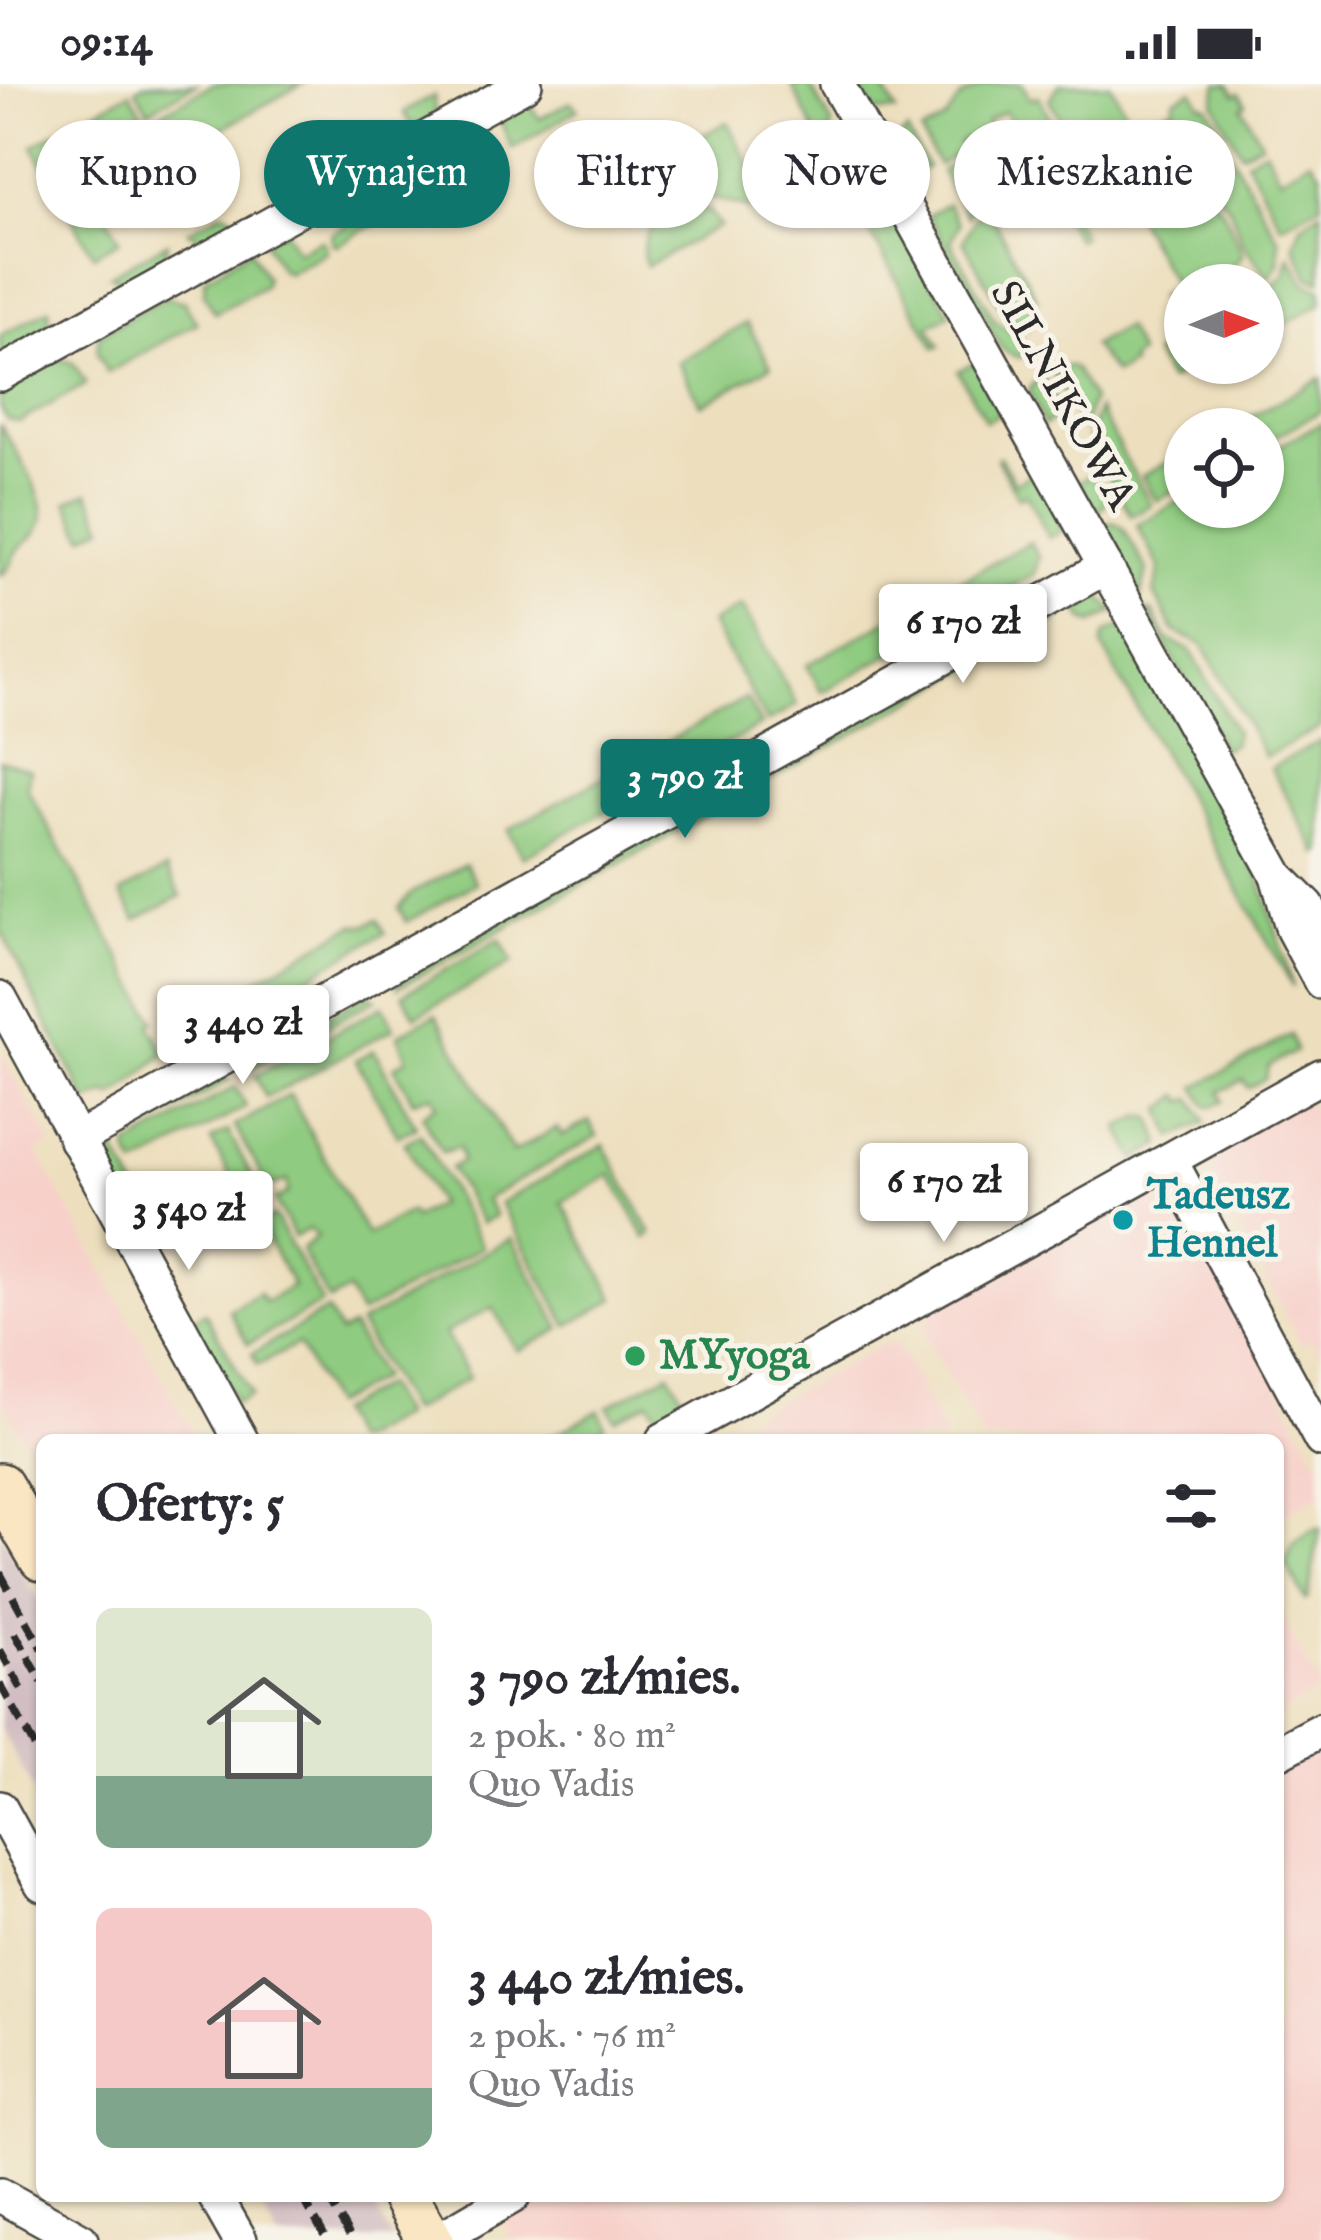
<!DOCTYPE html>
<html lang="pl">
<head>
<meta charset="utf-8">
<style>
  :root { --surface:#fff; --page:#f2f2f3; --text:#2b2b33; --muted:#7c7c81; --accent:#0f766e }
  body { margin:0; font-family:"IM FELL English",serif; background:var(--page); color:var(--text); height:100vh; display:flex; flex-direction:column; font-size:45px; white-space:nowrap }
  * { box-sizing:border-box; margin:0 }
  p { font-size:39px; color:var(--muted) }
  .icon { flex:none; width:66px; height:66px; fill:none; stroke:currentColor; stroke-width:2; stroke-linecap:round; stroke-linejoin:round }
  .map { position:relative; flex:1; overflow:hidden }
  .side { position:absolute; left:36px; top:1350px; width:1248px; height:768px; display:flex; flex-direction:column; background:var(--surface); border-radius:18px; box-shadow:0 3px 9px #0004 }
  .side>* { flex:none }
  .guide { position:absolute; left:36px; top:36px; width:1251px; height:108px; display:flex; gap:24px }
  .needle { width:78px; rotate:89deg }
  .tools { position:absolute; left:1164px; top:180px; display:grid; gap:24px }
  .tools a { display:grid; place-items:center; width:120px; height:120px; border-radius:50%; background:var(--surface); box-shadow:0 3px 9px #0004; font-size:60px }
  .price { position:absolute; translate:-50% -102px; padding:0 27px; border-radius:12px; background:#fff; color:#222; font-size:39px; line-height:78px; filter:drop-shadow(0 3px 6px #0008) }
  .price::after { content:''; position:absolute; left:50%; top:72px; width:36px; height:27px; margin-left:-18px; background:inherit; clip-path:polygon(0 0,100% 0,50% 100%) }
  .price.selected { background:var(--accent); color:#fff }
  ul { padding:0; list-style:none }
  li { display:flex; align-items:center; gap:36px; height:300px; padding:0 60px }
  li span { display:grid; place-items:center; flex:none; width:336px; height:240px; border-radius:18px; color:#555 }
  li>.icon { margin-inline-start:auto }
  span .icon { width:144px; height:144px; fill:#fffc; stroke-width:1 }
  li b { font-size:51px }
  h2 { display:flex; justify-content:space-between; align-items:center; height:144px; padding:0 60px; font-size:51px }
  .chip { padding:0 42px; border-radius:54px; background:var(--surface); box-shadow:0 3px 9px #0004; font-size:42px; line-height:108px }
  .chip.selected { background:var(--accent); color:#fff }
  .status { display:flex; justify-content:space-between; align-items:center; height:84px; padding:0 60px; background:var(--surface); direction:ltr }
  .status svg { height:33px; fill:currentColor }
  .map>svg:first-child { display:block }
</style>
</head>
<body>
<div class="status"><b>09:14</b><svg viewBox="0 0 49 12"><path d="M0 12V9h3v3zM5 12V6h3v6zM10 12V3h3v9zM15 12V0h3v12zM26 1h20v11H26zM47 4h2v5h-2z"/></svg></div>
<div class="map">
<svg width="1321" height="2156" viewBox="0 0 1321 2156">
  <rect width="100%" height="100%" fill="#f7f3e8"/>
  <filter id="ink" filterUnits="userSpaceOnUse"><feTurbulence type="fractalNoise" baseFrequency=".00833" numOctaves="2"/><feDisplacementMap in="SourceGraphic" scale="24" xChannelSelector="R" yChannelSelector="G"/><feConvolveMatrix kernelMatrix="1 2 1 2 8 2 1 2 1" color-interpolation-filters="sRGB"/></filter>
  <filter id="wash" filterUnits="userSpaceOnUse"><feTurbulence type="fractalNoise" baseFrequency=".004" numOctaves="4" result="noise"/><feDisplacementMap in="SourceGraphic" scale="48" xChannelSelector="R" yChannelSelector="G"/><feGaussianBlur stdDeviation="2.7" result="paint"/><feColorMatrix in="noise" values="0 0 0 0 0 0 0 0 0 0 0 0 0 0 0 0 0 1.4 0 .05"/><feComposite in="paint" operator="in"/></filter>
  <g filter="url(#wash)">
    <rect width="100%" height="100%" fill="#eddfbe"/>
    <!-- built -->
    <g fill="#f7d0ca">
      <polygon points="0,968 52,1060 37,1068 197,1356 42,1356 42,1387 0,1314"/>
      <polygon points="1307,1016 1321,1042 1321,1272 1312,1256 1301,1261 1211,1092 1217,1065"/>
      <polygon points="1148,1103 1174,1110 1321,1382 1321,1410 1278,1434 1278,1356 983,1356 923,1249 933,1221"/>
      <polygon points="885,1259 899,1262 946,1356 706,1356"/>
      <polygon points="1278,1526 1321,1605 1278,1631"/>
      <polygon points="1321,1665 1321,2156 512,2156 502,2138 544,2112 1278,2112 1278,1689"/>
    </g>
    <!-- industrial -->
    <g fill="#d2bec2">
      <polygon points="0,1448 42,1522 42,1723 0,1644"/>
      <polygon points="255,2112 369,2112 392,2156 279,2156"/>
    </g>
    <!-- green -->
    <g fill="#8fcb80" stroke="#5d7b56" stroke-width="3">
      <polygon points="144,0 196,0 148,27 136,5"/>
      <polygon points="213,0 302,0 160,79 139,41"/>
      <polygon points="791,0 809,0 832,40 830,49 817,52"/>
      <polygon points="855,0 881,0 896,27 874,28"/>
      <polygon points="987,0 1022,0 1030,15 1038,12 1077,83 1044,101 1005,27 987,37 989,42 959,59 962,67 938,81 921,49 945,36 960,14"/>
      <path d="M1060,0H1110L1133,40L1174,23V16L1193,6L1200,19L1208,22L1224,50L1200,43L1185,46C1154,63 1099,79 1091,118L1077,93L1088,87L1082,73L1090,67L1081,49L1071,54L1049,15Z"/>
      <polygon points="1218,0 1229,0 1235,11 1239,9 1246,20 1242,23 1261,58 1241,69 1214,18"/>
      <polygon points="130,8 143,30 75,67 63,45"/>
      <polygon points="434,12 435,33 414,46 404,28"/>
      <polygon points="526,13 539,35 571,18 578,25 512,65 500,36 503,28"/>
      <polygon points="727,38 768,115 751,125 698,110 676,77 681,63"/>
      <polygon points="133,44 154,82 109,108 104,102 67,123 49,91"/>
      <polygon points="849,47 869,84 851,95 840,75 831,78 825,65 827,60"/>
      <polygon points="907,47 927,83 907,94 897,70 899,54"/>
      <polygon points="57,48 70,70 45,84 33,62"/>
      <polygon points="469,49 480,54 494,75 422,111 420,101 438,91 426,68"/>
      <polygon points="1206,53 1222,59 1175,103 1105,104 1113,95 1185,55"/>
      <polygon points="1227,64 1279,156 1279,179 1269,194 1242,158 1230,124 1199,89"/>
      <polygon points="1265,65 1280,93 1311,75 1321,89 1321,120 1281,141 1246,76"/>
      <path d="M661,68L679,103C674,120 658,134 642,126L622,90Z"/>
      <polygon points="960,76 978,109 967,133 941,87"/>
      <polygon points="1195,94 1224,128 1243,171 1213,201 1185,201 1185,227 1176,228 1158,213 1175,203 1131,124 1113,133 1108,121 1111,111 1178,109"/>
      <polygon points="1068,95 1084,124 1072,131 1083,152 1077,156 1047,107"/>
      <polygon points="409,107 415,118 337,161 333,160 331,150"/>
      <polygon points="102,109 98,115 120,156 93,171 69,128"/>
      <polygon points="984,118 1037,214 1028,244 1004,230 963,157"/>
      <path d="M947,120L959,140L951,158L995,237L1020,252L1030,270C1020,276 1010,272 1001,264L928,131Z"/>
      <path d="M683,123L709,127L720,142L647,182C634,152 658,135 683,123Z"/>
      <polygon points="863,124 876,147 898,135 950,230 929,242 940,262 935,264 858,127"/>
      <polygon points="1321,127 1321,197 1309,193 1294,161 1301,141"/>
      <polygon points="223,128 231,131 238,144 208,158 188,147"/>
      <polygon points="285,146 297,168 320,156 324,158 326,168 288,189 281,186 264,157"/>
      <polygon points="167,159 166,180 129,201 110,191"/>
      <polygon points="250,165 266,194 264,202 215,229 204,210 205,195"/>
      <polygon points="1290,172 1305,199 1321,205 1321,220 1263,252 1263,210 1284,192"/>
      <polygon points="165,213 184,218 197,239 107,289 97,269 99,251"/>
      <path d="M49,225C55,254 21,263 0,275V252Z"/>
      <polygon points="747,239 771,282 701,321 678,278"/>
      <polygon points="1125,243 1139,270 1130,276 1132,281 1115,290 1092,262"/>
      <polygon points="1177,257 1185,279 1214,279 1195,290 1191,285 1169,297 1154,270"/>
      <polygon points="58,274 73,279 86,300 19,338 7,335 0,323 0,304"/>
      <polygon points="976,277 1004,327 986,337 958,287"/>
      <polygon points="1068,282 1075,285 1092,315 1083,345 1053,290"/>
      <polygon points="1041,290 1063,330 1044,341 1029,306"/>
      <polygon points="1321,294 1321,327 1263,359 1263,345 1228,345"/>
      <polygon points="1098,325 1151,421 1131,432 1088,354"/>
      <polygon points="1321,339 1321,643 1265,673 1203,561 1174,547 1154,509 1160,484 1137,441 1185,414 1185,423 1263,423 1263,371"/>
      <path d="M0,340C12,362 49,414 42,438C37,453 24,457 17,468C10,479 12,484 0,491Z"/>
      <polygon points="1185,369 1185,402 1156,417 1142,392"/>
      <polygon points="1000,373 1015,399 1037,387 1069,443 1049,454 1026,410 1018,413 997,375"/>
      <polygon points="1094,390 1107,413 1103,424 1093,429 1076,399"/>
      <polygon points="88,408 104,442 84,452 67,418"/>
      <polygon points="1111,438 1122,442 1147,486 1140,514 1101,444"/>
      <polygon points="1030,458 1039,474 1034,490 822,608 807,581"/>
      <polygon points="1086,510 1098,512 1115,527 1093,539 1084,536 1072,515"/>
      <polygon points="742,522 797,621 767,638 711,539"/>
      <polygon points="1056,523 1059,535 398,903 399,893"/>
      <polygon points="1147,527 1153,528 1167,555 1191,567 1236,649 1233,660 1223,665"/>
      <polygon points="1123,542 1260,794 1293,903 1102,562 1105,550"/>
      <polygon points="746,614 761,641 523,773 508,746"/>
      <polygon points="1321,657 1321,768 1318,770 1271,684"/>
      <path d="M0,676L30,686L27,704L155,937L150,941L166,970C144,984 134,1001 112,1013L107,1010L87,1018L0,845Z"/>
      <polygon points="465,780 476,799 406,838 399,824 412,809"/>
      <polygon points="166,785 181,812 136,836 121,809"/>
      <polygon points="378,835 385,849 197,954 186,935 354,841 366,841"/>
      <polygon points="500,855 512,879 415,932 403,910"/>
      <polygon points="367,910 376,915 252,984 252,975"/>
      <polygon points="383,922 394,944 266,1014 255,992"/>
      <polygon points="436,930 513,1068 557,1044 562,1052 589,1037 597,1052 486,1115 495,1132 481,1139 450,1084 462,1077 459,1063 442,1068 422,1032 437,1020 431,1011 413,1017 394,982 407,975 398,951"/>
      <polygon points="1291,951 1296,967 1268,982 1266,994 1248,1004 1243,996 1220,1008 1224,1017 1212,1023 1206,1021 1196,1003"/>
      <polygon points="374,966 416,1043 398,1052 356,976"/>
      <polygon points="219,993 230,996 134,1049 125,1041"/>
      <polygon points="235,1003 246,1023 136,1083 128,1068 129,1062"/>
      <polygon points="290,1011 367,1151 410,1128 414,1134 438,1120 405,1059 421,1050 482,1163 360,1230 348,1207 329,1217 301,1166 317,1153 309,1145 294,1153 275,1116 288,1109 287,1097 268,1103 235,1042"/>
      <polygon points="1180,1011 1185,1018 1192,1014 1206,1038 1173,1053 1162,1026"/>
      <polygon points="1142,1032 1152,1034 1161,1060 1136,1076 1119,1044"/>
      <polygon points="228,1047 255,1098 238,1107 211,1056"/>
      <polygon points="108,1053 160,1149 146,1157 100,1064"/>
      <polygon points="604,1061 652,1150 646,1154 611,1091 562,1118 615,1215 568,1242 500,1119"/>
      <polygon points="274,1132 322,1219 248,1260 229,1226 259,1209 265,1218 293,1202 259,1141"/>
      <polygon points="511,1154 561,1245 517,1267 493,1223 445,1249 469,1294 410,1328 359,1240"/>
      <polygon points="327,1226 340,1249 352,1243 381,1294 331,1321 298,1260 258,1281 252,1270"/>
      <polygon points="205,1228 251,1311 236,1319 191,1236"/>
      <polygon points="669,1289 683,1313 681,1329 662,1340 649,1317 615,1335 608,1322"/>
      <polygon points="384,1301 402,1332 358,1356 351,1356 336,1328"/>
      <polygon points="599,1326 605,1342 580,1356 545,1356"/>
      <polygon points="1314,1445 1320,1445 1308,1514 1305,1516 1285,1478 1295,1458"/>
    </g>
  </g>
  <g filter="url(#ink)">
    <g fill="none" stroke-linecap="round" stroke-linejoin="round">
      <!-- street casing -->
      <g stroke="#484641" stroke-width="38">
        <g id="street">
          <polyline points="837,0 1278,793 1308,823 1321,846"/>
          <polyline points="0,290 525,0"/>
          <polyline points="1278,795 1293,846 1321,898"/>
          <polyline points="0,914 241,1356"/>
          <polyline points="76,1056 1106,483"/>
          <polyline points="1170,1076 1321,1356"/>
          <polyline points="663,1356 1321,992"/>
          <polyline points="1278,1669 1321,1646"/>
          <polyline points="0,1724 42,1800"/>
          <polyline points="0,2111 81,2156"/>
          <polyline points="215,2112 240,2156"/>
          <polyline points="438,2156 513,2112"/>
        </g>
      </g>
      <!-- secondary casing -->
      <g stroke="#484641" stroke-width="50">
        <g id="secondary">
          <polyline points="0,1402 42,1474"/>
          <polyline points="405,2112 430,2156"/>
        </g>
      </g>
      <!-- street -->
      <use href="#street" stroke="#fff" stroke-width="33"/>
      <!-- secondary -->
      <use href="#secondary" stroke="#fbe6c4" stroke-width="45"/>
      <!-- rail -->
      <g stroke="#2b2b2b" stroke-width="8" stroke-dasharray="18 9" stroke-linecap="butt">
        <polyline points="0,1489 42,1565"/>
        <polyline points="15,1549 42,1598"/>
        <polyline points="0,1566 26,1613"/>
        <polyline points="0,1600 42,1676"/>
        <polyline points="302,2112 327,2156"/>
        <polyline points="327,2112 352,2156"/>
      </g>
    </g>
  </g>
  <!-- markers -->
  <circle fill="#0f9aa8" stroke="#f7f3e8" stroke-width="4.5" cx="1123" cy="1136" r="12"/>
  <circle fill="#2e9e5b" stroke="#f7f3e8" stroke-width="4.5" cx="635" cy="1272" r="12"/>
  <g text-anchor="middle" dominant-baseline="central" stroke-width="10" stroke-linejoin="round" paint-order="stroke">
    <!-- street labels -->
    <g font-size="42" fill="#2b2b2b" stroke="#f7f3e8">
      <text transform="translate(1062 312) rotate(61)">SILNIKOWA</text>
    </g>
    <!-- culture labels -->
    <g font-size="42" font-weight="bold" fill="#0d838f" stroke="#f7f3e8" text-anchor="start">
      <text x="1147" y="1112">Tadeusz<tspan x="1147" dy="48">Hennel</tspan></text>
    </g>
    <!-- leisure labels -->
    <g font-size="42" font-weight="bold" fill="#27864d" stroke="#f7f3e8" text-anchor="start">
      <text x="659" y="1272">MYyoga</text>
    </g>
  </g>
</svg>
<div class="tools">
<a><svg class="needle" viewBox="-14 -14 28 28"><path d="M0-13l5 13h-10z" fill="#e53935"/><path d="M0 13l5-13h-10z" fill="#7c7c81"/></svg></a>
<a><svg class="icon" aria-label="locate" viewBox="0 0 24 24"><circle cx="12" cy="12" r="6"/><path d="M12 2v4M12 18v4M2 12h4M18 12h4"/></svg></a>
</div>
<b class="price" style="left:963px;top:602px">6 170 zł</b>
<b class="price selected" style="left:685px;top:757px">3 790 zł</b>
<b class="price" style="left:243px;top:1003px">3 440 zł</b>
<b class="price" style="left:944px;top:1161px">6 170 zł</b>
<b class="price" style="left:189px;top:1189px">3 540 zł</b>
<div class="guide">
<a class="chip">Kupno</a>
<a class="chip selected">Wynajem</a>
<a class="chip">Filtry</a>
<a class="chip">Nowe</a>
<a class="chip">Mieszkanie</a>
</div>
<section class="side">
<h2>Oferty: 5<svg class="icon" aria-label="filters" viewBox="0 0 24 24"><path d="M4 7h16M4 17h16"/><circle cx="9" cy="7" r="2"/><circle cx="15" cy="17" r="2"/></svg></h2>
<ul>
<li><span style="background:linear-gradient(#dfe7d0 70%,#7fa58c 0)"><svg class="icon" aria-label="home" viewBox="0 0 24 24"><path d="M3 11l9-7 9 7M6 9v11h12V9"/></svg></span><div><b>3 790 zł/mies.</b><p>2 pok. · 80 m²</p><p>Quo Vadis</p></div></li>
<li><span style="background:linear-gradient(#f6c9c9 75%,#7fa58c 0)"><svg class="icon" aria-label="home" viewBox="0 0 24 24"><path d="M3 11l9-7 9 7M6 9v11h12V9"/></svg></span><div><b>3 440 zł/mies.</b><p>2 pok. · 76 m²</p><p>Quo Vadis</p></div></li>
</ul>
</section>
</div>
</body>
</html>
